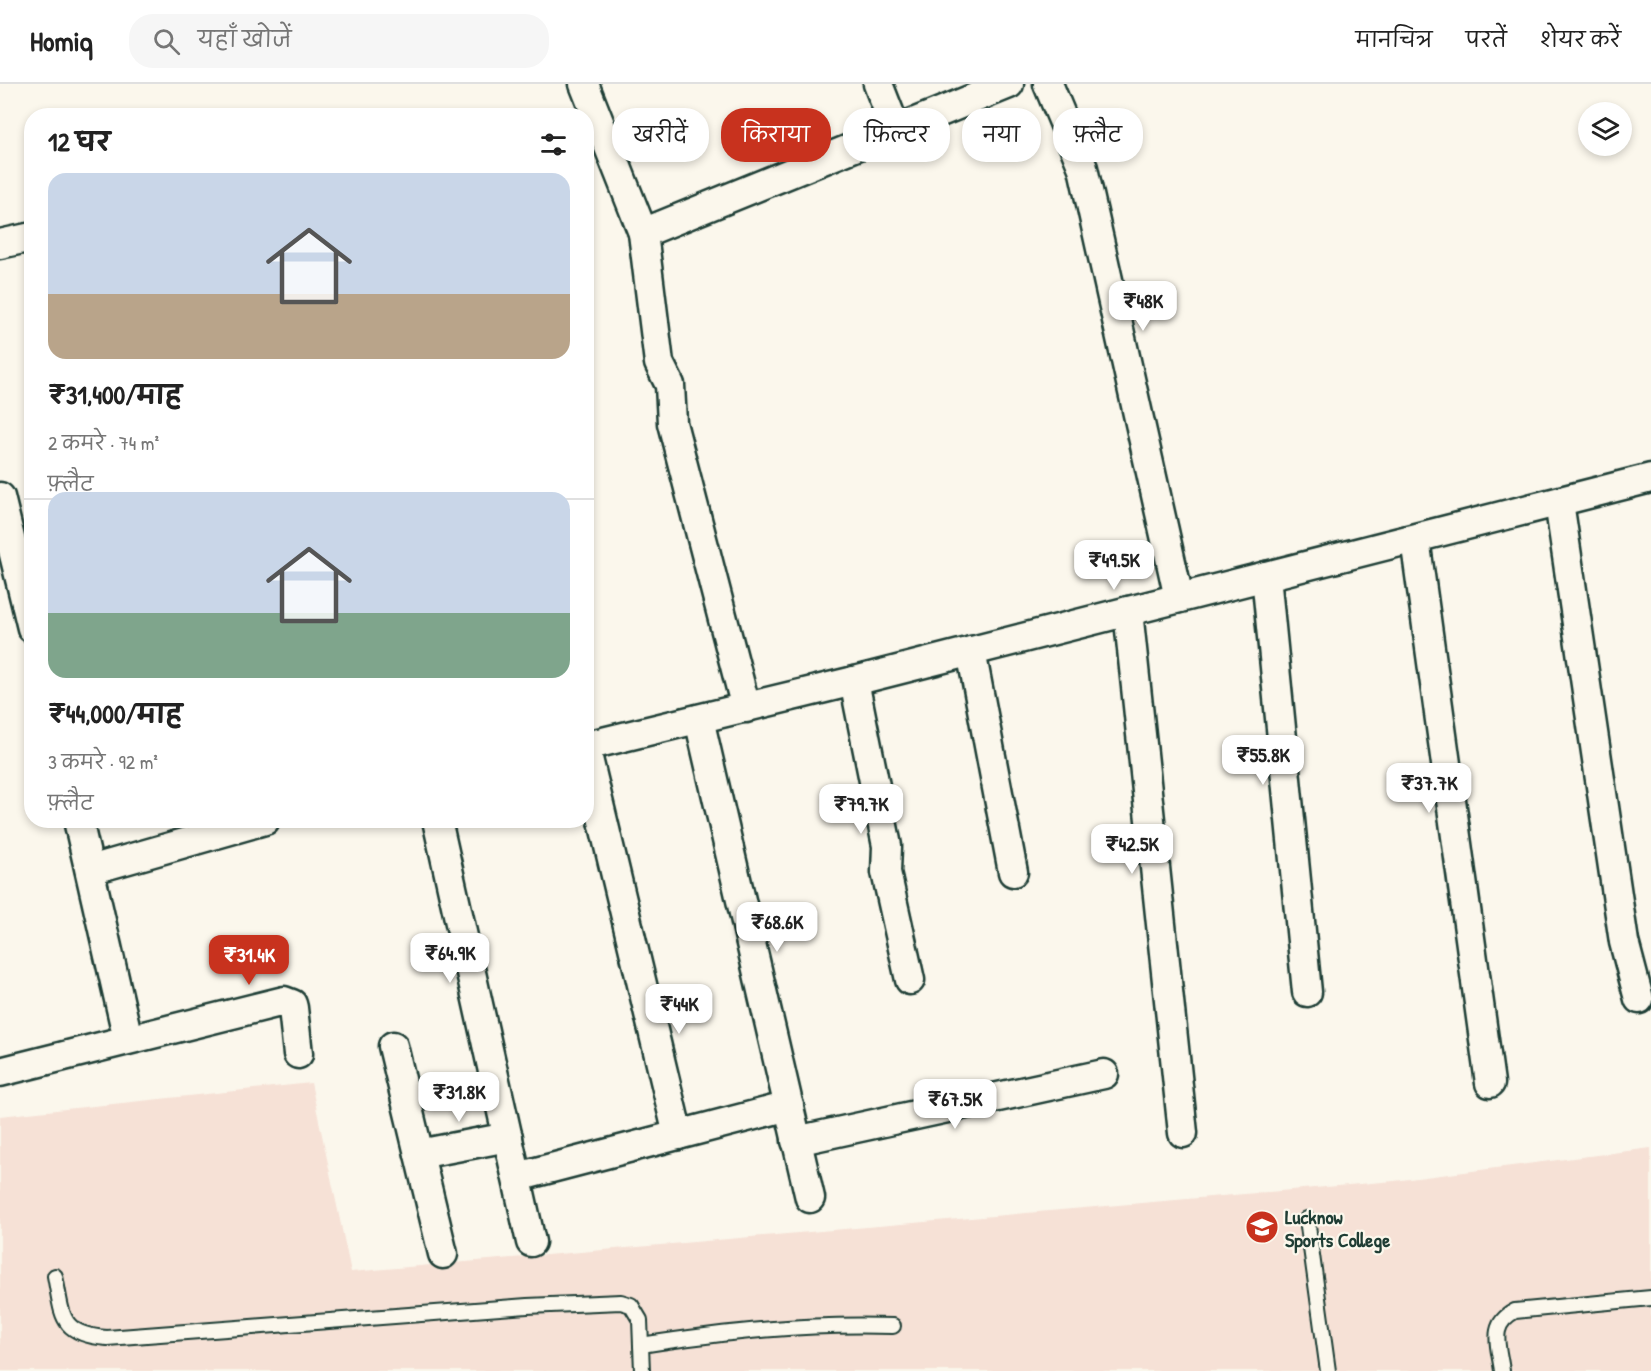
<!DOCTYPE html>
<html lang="hi">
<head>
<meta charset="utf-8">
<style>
  :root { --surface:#fff; --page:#f6f6f6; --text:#222; --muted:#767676; --line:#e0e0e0; --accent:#c8321e }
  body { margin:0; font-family:"Patrick Hand","Playpen Sans Deva",sans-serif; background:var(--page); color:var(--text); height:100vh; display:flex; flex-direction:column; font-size:22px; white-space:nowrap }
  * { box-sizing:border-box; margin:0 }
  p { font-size:20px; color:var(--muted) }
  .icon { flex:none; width:33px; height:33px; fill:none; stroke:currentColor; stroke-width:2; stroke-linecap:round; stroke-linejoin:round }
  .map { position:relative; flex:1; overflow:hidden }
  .sheet { position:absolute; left:24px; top:24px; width:570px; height:720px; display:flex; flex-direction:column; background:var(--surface); border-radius:24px; box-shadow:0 3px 9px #0003 }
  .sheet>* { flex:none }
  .hud { position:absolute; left:612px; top:24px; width:570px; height:54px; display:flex; gap:12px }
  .controls { position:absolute; left:1578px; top:18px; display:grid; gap:12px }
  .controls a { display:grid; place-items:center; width:54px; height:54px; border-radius:50%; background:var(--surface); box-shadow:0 3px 9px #0003; font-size:30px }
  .price { position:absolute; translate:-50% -51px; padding:0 14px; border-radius:12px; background:#fff; color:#222; font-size:20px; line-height:39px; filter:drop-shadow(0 2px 3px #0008) }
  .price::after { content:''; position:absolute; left:50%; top:36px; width:18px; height:14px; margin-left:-9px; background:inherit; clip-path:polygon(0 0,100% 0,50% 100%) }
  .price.on { background:var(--accent); color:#fff }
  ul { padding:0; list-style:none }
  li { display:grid; align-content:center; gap:12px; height:318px; padding:0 24px }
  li+li { border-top:2px solid var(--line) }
  li span { display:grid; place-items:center; height:186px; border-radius:18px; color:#555 }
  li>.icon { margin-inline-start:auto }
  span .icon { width:108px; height:108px; fill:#fffc; stroke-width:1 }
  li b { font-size:26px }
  h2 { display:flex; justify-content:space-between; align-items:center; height:72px; padding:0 24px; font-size:26px }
  .tag { padding:0 21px; border-radius:24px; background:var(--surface); box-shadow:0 3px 9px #0003; font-size:21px; line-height:54px }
  .tag.on { background:var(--accent); color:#fff }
  header { display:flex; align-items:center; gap:36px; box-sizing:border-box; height:84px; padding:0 30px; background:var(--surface); border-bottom:2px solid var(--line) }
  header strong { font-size:28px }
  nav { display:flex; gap:33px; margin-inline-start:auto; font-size:21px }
  .search { width:420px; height:54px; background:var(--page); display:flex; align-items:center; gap:15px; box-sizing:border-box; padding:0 21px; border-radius:24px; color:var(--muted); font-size:22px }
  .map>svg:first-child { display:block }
</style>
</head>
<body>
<header>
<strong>Homiq</strong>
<div class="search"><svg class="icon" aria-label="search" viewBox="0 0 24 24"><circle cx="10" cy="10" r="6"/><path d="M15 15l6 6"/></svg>यहाँ खोजें</div>
<nav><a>मानचित्र</a><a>परतें</a><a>शेयर करें</a></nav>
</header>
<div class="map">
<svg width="1651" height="1287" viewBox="0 0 1651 1287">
  <rect width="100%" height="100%" fill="#fbf7ec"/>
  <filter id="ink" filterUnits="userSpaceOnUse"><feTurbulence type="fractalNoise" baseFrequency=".0167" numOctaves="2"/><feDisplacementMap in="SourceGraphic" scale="12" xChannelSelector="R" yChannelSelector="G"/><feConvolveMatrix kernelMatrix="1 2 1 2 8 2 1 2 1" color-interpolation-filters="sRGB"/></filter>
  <g filter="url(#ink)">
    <!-- built -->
    <polygon fill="#f6e1d6" points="311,999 351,1188 1394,1097 1651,1064 1651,1287 0,1287 0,1032"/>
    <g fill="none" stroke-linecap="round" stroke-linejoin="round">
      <!-- lane casing -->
      <g stroke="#1f3d34" stroke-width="18">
        <g id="lane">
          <polyline points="1307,1135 1328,1287"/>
          <path d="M55,1192C63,1232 59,1250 107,1254L527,1222L621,1218L631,1221L640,1236L642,1287"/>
          <path d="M641,1261C725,1248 808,1239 893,1242"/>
          <path d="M1502,1287C1499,1262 1488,1241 1515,1227L1651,1214"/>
        </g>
      </g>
      <!-- street casing -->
      <g stroke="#1f3d34" stroke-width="33">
        <g id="street">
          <polyline points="584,0 643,149 659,279 670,301 672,339 746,624"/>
          <polyline points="878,0 896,46"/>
          <polyline points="1048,0 1083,84 1179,514"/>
          <polyline points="643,149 1009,0"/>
          <polyline points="0,160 32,153"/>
          <polyline points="0,413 32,544"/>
          <polyline points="1559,418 1624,858 1639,915"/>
          <polyline points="1415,455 1490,999"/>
          <polyline points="1266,492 1307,908"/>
          <polyline points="1128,527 1183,1049"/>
          <polyline points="971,567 1013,788"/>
          <polyline points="854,597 887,762 886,788 910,896"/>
          <polyline points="699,635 810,1114"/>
          <polyline points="586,662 854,597 1651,394"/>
          <polyline points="78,736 128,955"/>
          <polyline points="437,736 531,1158"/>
          <polyline points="90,786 265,736"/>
          <polyline points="393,962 443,1170"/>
          <polyline points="0,988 284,917 292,920 293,924 298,970"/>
          <polyline points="678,1051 789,1022"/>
          <polyline points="796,1057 1104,990"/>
          <polyline points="419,1070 508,1053"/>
          <polyline points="517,1093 678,1051 586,666"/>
        </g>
      </g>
      <!-- lane -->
      <use href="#lane" stroke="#fbf7ec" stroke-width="14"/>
      <!-- street -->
      <use href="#street" stroke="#fbf7ec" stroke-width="28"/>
    </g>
  </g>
  <!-- icons -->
  <defs>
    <g id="university-disc" transform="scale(1.725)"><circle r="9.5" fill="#c8321e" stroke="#fbf7ec"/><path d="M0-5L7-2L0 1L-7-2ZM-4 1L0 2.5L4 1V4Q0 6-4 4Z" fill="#fff"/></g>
  </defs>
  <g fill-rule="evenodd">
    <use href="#university-disc" x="1262" y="1143"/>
  </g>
  <g text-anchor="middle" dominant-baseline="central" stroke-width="4.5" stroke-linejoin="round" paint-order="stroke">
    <!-- poi labels -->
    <g font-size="20" font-weight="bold" fill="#1f3d34" stroke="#fbf7ec" text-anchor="start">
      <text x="1285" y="1132">Lucknow<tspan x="1285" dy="23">Sports College</tspan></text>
    </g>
  </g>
</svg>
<div class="controls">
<a><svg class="icon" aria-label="layers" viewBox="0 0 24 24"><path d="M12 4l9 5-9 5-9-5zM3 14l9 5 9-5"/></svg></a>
</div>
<b class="price" style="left:1143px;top:248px">₹48K</b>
<b class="price" style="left:1114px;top:507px">₹49.5K</b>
<b class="price" style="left:1263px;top:702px">₹55.8K</b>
<b class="price" style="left:1429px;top:730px">₹37.7K</b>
<b class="price" style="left:861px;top:751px">₹79.7K</b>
<b class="price" style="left:1132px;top:791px">₹42.5K</b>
<b class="price" style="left:777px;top:869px">₹68.6K</b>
<b class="price" style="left:450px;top:900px">₹64.9K</b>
<b class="price on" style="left:249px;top:902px">₹31.4K</b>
<b class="price" style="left:679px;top:951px">₹44K</b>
<b class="price" style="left:459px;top:1039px">₹31.8K</b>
<b class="price" style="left:955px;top:1046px">₹67.5K</b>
<div class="hud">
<a class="tag">खरीदें</a>
<a class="tag on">किराया</a>
<a class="tag">फ़िल्टर</a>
<a class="tag">नया</a>
<a class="tag">फ़्लैट</a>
</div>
<section class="sheet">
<h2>12 घर<svg class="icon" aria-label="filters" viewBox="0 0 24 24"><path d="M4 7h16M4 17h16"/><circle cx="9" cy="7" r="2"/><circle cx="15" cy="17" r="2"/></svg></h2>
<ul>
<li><span style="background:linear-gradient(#c9d6e8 65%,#b9a48a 0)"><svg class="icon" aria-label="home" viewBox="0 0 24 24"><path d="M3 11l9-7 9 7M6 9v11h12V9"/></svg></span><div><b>₹31,400/माह</b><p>2 कमरे · 74 m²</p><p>फ़्लैट</p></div></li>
<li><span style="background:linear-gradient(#c9d6e8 65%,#7fa58c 0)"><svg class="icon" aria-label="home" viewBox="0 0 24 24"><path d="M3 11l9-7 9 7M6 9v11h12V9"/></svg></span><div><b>₹44,000/माह</b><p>3 कमरे · 92 m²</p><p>फ़्लैट</p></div></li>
</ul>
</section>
</div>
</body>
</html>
